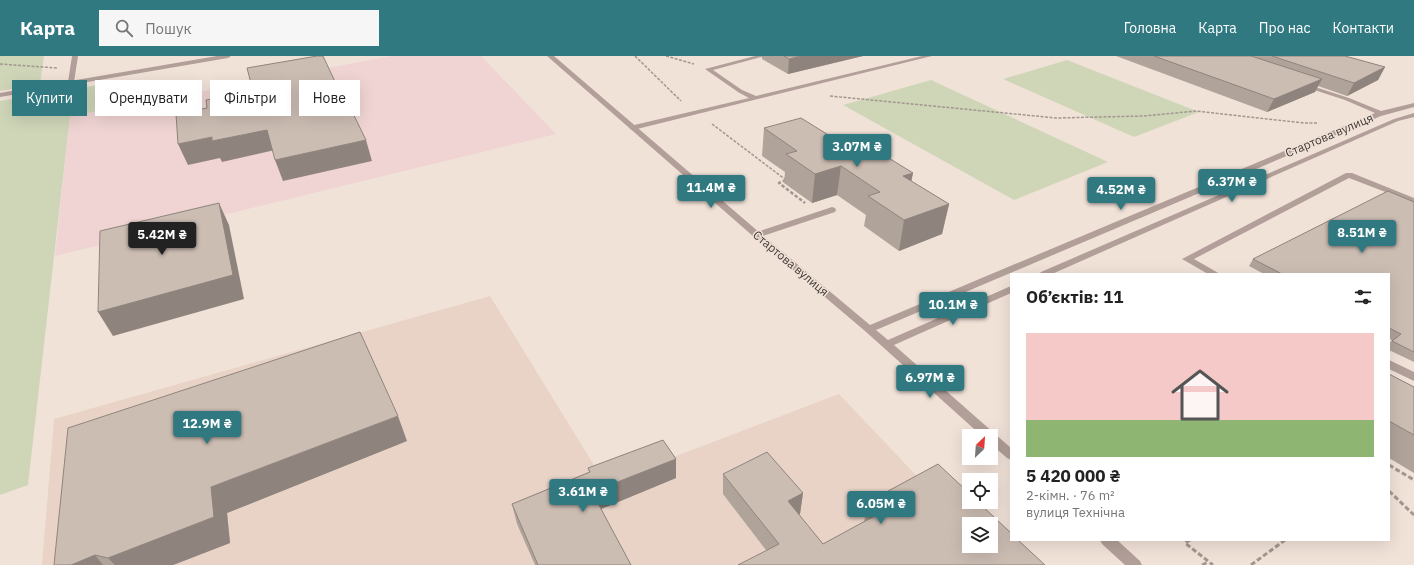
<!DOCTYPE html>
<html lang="uk">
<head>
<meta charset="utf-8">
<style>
  :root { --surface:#fff; --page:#f6f6f6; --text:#222; --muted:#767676; --line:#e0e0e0; --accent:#307980 }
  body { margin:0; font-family:"IBM Plex Sans",sans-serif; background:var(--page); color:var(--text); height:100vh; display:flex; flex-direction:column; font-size:15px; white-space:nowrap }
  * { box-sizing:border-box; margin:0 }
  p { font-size:13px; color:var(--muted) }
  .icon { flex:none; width:22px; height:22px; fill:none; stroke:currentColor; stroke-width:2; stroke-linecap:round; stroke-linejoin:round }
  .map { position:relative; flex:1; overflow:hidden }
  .side { position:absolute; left:1010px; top:217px; width:380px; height:268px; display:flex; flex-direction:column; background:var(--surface); border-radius:0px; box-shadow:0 4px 16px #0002 }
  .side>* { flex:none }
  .top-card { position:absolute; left:12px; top:24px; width:380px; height:36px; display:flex; gap:8px }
  .needle { width:26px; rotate:25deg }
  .buttons { position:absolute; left:962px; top:373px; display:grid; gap:8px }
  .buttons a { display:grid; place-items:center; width:36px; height:36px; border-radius:0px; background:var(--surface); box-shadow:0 4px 16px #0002; font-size:20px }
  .price { position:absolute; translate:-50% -34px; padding:0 9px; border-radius:4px; background:var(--accent); color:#fff; font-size:13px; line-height:26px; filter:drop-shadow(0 1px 2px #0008) }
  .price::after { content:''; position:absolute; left:50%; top:24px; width:12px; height:9px; margin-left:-6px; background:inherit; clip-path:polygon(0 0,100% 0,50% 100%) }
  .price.on { background:#222; color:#fff }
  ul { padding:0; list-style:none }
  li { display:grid; align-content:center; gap:8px; height:212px; padding:0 16px }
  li+li { border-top:1px solid var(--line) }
  li span { display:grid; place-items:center; height:124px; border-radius:0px; color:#555 }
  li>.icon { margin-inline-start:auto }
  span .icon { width:72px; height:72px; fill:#fffc; stroke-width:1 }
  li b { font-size:17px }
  h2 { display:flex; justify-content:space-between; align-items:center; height:48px; padding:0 16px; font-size:17px }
  .pill { padding:0 14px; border-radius:0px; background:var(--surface); box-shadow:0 4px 16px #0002; font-size:14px; line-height:36px }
  .pill.on { background:var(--accent); color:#fff }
  header { display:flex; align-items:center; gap:24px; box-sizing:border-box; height:56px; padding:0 20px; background:var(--accent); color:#fff }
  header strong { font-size:19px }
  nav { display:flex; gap:22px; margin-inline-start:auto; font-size:14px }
  .search { width:280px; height:36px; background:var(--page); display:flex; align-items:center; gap:10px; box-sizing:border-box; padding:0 14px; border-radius:0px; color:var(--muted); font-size:15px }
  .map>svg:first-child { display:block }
</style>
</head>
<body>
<header>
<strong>Карта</strong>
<div class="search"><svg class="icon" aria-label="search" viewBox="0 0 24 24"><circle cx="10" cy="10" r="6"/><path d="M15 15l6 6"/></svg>Пошук</div>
<nav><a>Головна</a><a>Карта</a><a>Про нас</a><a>Контакти</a></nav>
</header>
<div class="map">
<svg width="1414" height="509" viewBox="0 0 1414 509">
  <rect width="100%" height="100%" fill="#f1e2d8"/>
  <!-- commercial -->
  <polygon fill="#efd4d3" points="392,0 481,0 556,78 55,200 70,60"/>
  <!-- industrial -->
  <polygon fill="#e9d3c7" points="490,240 605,427 839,338 969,475 969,490 1001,509 42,509 54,363"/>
  <!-- green -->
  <g fill="#cfd6b8">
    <polygon points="0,0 44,0 40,28 0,35"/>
    <polygon points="1067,4 1199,56 1134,81 1003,23"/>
    <polygon points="931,24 1108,106 1014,144 843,49"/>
    <polygon points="110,27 128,34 123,45 98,55 70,60 28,429 0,439 0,45"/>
  </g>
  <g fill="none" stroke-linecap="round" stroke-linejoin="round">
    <!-- path-far2 -->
    <g stroke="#a29790" stroke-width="1.5" stroke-dasharray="3 1.5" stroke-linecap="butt">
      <polyline points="635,0 681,45"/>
      <polyline points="666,0 694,8"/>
      <polyline points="0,8 57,12"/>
      <polyline points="830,40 1056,62 1144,60 1196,55 1304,67 1317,67"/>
      <polyline points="712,68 786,124 784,125"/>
    </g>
    <!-- path-far1 -->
    <polyline stroke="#a29790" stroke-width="2.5" stroke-dasharray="3.5 2" stroke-linecap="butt" points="786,124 779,127 805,147"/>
    <!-- path -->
    <g stroke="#a29790" stroke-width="3" stroke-dasharray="5 2.5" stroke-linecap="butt">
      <polyline points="1389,409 1414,424"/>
      <polyline points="1389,435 1414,459"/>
      <polyline points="1190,484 1185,487 1213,509"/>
      <polyline points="1202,509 1208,506"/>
      <polyline points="1251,509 1285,484"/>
    </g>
    <!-- service -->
    <g fill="#b29f99" fill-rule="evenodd">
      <polygon points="72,0 78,0 74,26 71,28 68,26"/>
      <polygon points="755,0 765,0 713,14 742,34 756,40 922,0 932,0 633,74 629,72 630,70 749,42 738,36 705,13"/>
      <polygon points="1346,117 1352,117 1414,142 1414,147 1349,122 1194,203 1220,218 1208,218 1182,203"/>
      <polygon points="832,151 835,152 836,154 835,156 757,182 753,179 754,177"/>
      <polygon points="1389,304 1414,316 1414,325 1389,313"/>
    </g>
    <!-- minor -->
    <g fill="#b29f99" fill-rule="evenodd">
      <polygon points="217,0 231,0 228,2 0,41 0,37"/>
      <polygon points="547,0 554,0 760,177 870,269 1375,57 1345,44 1302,30 1302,28 1306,28 1349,42 1381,55 1414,47 1414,51 1381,60 876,274 888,284 1011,230 1011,237 894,289 1011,392 1011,404 1007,402 991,388 991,380 982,380 865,275 754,181"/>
      <polygon points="1414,57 1414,61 1398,65 1052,218 1039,218 1041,216 1394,63"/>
      <polygon points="1100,484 1117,484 1140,505 1142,509 1125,509 1102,488"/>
    </g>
  </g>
  <!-- wall -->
  <g fill="#afa39a">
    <polygon points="762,0 863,0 788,18 762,3"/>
    <polygon points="1116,0 1345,0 1385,11 1378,24 1347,40 1318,30 1315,36 1267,56"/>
    <polygon points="764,72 864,101 913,117 911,125 949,148 942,178 899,195 864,170 866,159 837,139 812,147 784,127 785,116 762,100"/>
    <polygon points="1414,146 1414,306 1389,294 1389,288 1392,284 1389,283 1389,218 1264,218 1249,210 1253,203"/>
    <polygon points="1389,318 1414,331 1414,417 1389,402"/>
    <polygon points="407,385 227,457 230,487 173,509 54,509"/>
    <polygon points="676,403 676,422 601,453 631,509 535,509 517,468 512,448 589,416 588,412"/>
    <polygon points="723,418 803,437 800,458 799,459 823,488 864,466 868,446 1011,477 766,494 723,438"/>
  </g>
  <!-- shaded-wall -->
  <g fill="#8f847d">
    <polygon points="801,0 863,0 788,18 789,3"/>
    <polygon points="1385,11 1378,24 1347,40 1354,27"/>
    <polygon points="1322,23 1315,36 1267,56 1274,43"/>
    <polygon points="267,74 275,94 222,106 220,102 188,109 178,88 212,81"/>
    <polygon points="366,84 372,105 283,125 275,104"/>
    <polygon points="841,110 837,139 812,147 815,118"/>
    <polygon points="913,117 907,146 903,120"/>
    <polygon points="219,147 229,169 244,243 113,280 98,256"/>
    <polygon points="949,148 942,178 899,195 904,164"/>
    <polygon points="398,360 407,385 227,457 230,487 173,509 115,509 108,502 211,431"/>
    <polygon points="676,403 676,422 594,456 592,436"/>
    <polygon points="803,437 800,458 786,466 788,445"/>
    <polygon points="95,499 103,509 71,509"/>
  </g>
  <!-- building -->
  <g fill="#ccbdb3" stroke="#8f847d" fill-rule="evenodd">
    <polygon points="317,0 323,0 338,32 340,31 366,84 275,104 267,74 212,85 212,81 178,88 176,58 207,52 206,44 253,35 247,12"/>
    <polygon points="784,0 801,0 789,3"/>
    <polygon points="1154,0 1251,0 1322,23 1274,43"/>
    <polygon points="1272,0 1345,0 1385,11 1354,27"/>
    <polygon points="801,62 864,101 879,96 913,117 903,120 949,148 904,164 868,140 880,136 841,110 815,118 786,98 797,95 764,72"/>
    <polygon points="1388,135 1414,146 1414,296 1392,285 1401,278 1389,272 1389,218 1282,218 1253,203"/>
    <polygon points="219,147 233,219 98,256 100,175"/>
    <polygon points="360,276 398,360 211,431 214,461 108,502 95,499 71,509 54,509 68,372"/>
    <polygon points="1389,318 1414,331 1414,379 1389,365"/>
    <polygon points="663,384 676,403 592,436 631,509 538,509 512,448 590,416 588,412"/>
    <path d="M767,396L803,437L788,445L823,488L878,458L868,446L938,408L969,437V446H978L1011,477V484H1018L1045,509H738L779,488L723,418ZM969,468H991V490H969Z"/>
  </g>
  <g text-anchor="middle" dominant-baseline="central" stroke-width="3" stroke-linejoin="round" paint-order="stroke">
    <!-- street labels -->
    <g font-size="12" fill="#3f3935" stroke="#f1e2d8">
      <text transform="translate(1329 79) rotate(-23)">Стартова вулиця</text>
      <text transform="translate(791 207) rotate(40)">Стартова вулиця</text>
    </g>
  </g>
</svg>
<div class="buttons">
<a><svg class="needle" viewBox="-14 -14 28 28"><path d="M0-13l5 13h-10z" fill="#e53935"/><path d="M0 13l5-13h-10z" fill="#767676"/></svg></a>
<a><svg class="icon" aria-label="locate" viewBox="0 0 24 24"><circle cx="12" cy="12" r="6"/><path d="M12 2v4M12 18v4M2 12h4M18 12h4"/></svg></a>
<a><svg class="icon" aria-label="layers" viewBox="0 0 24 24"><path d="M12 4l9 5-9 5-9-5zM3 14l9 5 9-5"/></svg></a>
</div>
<b class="price" style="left:857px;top:112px">3.07M ₴</b>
<b class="price" style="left:1232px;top:147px">6.37M ₴</b>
<b class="price" style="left:711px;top:153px">11.4M ₴</b>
<b class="price" style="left:1121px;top:155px">4.52M ₴</b>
<b class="price" style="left:1362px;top:198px">8.51M ₴</b>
<b class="price on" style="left:162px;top:200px">5.42M ₴</b>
<b class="price" style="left:953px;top:270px">10.1M ₴</b>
<b class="price" style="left:930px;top:343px">6.97M ₴</b>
<b class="price" style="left:207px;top:389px">12.9M ₴</b>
<b class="price" style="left:583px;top:457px">3.61M ₴</b>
<b class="price" style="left:881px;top:469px">6.05M ₴</b>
<div class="top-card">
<a class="pill on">Купити</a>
<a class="pill">Орендувати</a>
<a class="pill">Фільтри</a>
<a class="pill">Нове</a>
</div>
<section class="side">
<h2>Об’єктів: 11<svg class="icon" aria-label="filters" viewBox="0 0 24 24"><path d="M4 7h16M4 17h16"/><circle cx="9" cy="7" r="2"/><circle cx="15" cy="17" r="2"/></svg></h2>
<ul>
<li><span style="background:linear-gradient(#f6c9c9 70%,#8fb573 0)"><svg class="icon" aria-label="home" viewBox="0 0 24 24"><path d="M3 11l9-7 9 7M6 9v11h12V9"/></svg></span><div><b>5 420 000 ₴</b><p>2-кімн. · 76 m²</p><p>вулиця Технічна</p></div></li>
</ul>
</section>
</div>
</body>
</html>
